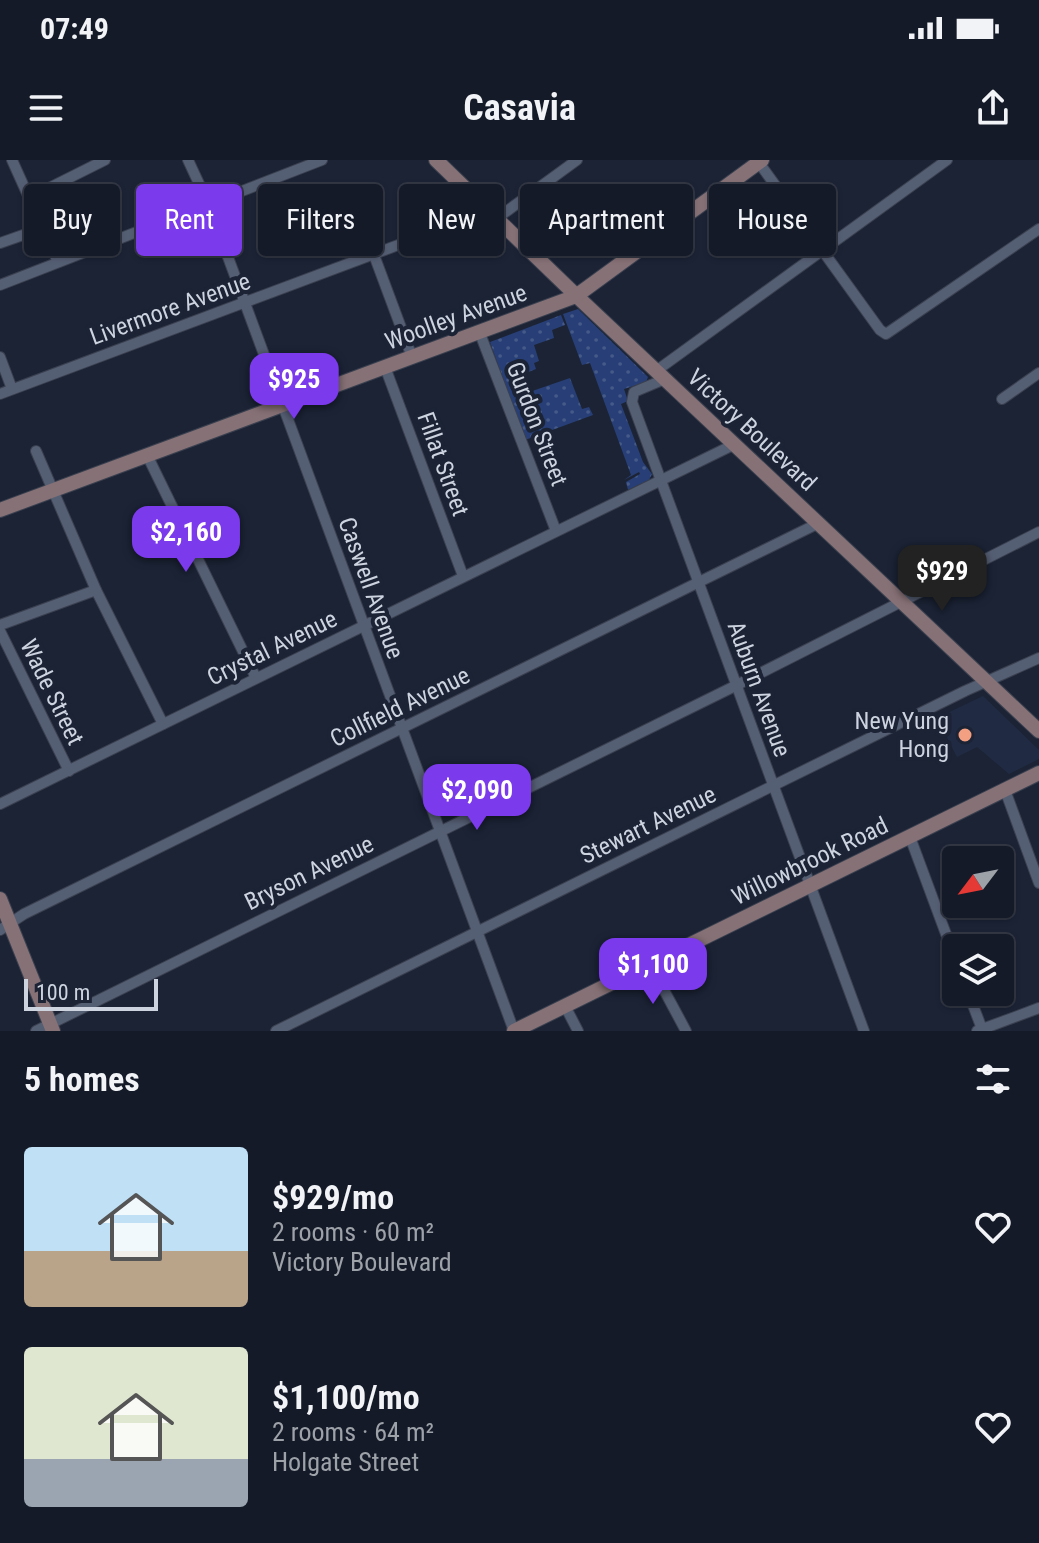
<!DOCTYPE html>
<html lang="en">
<head>
<meta charset="utf-8">
<style>
  :root { --surface:#141a28; --page:#1d2330; --text:#f1f3f6; --muted:#9da1a8; --line:#333845; --accent:#7c3aed }
  body { margin:0; font-family:"Roboto Condensed",sans-serif; background:var(--page); color:var(--text); height:100vh; display:flex; flex-direction:column; font-size:30px; white-space:nowrap }
  * { box-sizing:border-box; margin:0 }
  p { font-size:26px; color:var(--muted) }
  .icon { flex:none; width:44px; height:44px; fill:none; stroke:currentColor; stroke-width:2; stroke-linecap:round; stroke-linejoin:round }
  .map { position:relative; height:871px; overflow:hidden }
  .sheet { display:flex; flex-direction:column; background:var(--surface); flex:1 }
  .sheet>* { flex:none }
  .hud { position:absolute; left:24px; top:24px; width:992px; height:72px; display:flex; gap:16px }
  .needle { width:52px; rotate:238deg }
  .fabs { position:absolute; left:942px; top:686px; display:grid; gap:16px }
  .fabs a { display:grid; place-items:center; width:72px; height:72px; border-radius:8px; background:var(--surface); box-shadow:0 2px 6px #0004,0 0 0 2px var(--line); font-size:40px }
  .scale { position:absolute; left:24px; bottom:20px; width:134px; box-sizing:border-box; padding-left:8px; border:4px solid #cdd3df; border-top:0; font-size:22px; line-height:28px; white-space:nowrap; color:#cdd3df; -webkit-text-stroke:6px #1b2335; paint-order:stroke }
  .price { position:absolute; translate:-50% -68px; padding:0 18px; border-radius:16px; background:var(--accent); color:#fff; font-size:26px; line-height:52px; filter:drop-shadow(0 2px 4px #0008) }
  .price::after { content:''; position:absolute; left:50%; top:48px; width:24px; height:18px; margin-left:-12px; background:inherit; clip-path:polygon(0 0,100% 0,50% 100%) }
  .price.on { background:#222; color:#fff }
  ul { padding:0; list-style:none }
  li { display:flex; align-items:center; gap:24px; height:200px; padding:0 24px }
  li span { display:grid; place-items:center; flex:none; width:224px; height:160px; border-radius:8px; color:#555 }
  li>.icon { margin-inline-start:auto }
  span .icon { width:96px; height:96px; fill:#fffc; stroke-width:1 }
  li b { font-size:34px }
  h2 { display:flex; justify-content:space-between; align-items:center; height:96px; padding:0 24px; font-size:34px }
  .chip { padding:0 28px; border-radius:8px; background:var(--surface); box-shadow:0 2px 6px #0004,0 0 0 2px var(--line); font-size:28px; line-height:72px }
  .chip.on { background:var(--accent); color:#fff }
  .status { display:flex; justify-content:space-between; align-items:center; height:56px; padding:0 40px; background:var(--surface); direction:ltr }
  .status svg { height:22px; fill:currentColor }
  header { display:flex; justify-content:space-between; align-items:center; height:104px; padding:0 24px; background:var(--surface); font-size:36px; font-weight:700 }
  .map>svg:first-child { display:block }
</style>
</head>
<body>
<div class="status"><b>07:49</b><svg viewBox="0 0 49 12"><path d="M0 12V9h3v3zM5 12V6h3v6zM10 12V3h3v9zM15 12V0h3v12zM26 1h20v11H26zM47 4h2v5h-2z"/></svg></div>
<header><svg class="icon" aria-label="menu" viewBox="0 0 24 24"><path d="M4 6h16M4 12h16M4 18h16"/></svg>Casavia<svg class="icon" aria-label="share" viewBox="0 0 24 24"><path d="M12 15V3M7 8l5-5 5 5M5 13v7h14v-7"/></svg></header>
<div class="map">
<svg width="1039" height="871" viewBox="0 0 1039 871">
  <defs>
    <pattern id="grass-dots" width="8" height="8" patternUnits="userSpaceOnUse" patternTransform="scale(2)"><rect width="8" height="8" fill="#273f76"/><path d="M2 2h.1M6 6h.1" fill="none" stroke="#455a89" stroke-width="1.8" stroke-linecap="round"/></pattern>
  </defs>
  <rect width="100%" height="100%" fill="#1b2335"/>
  <!-- built -->
  <polygon fill="#202b43" points="983,536 1039,590 1039,599 1009,614 977,587 957,597 937,558"/>
  <!-- grass -->
  <g fill="url(#grass-dots)">
    <polygon points="578,149 648,217 646,222 624,229 628,241 621,244 643,302 652,314 649,320 628,330 626,322 640,314 639,312 624,320 631,315 590,203 582,205 563,154"/>
    <polygon points="561,155 565,165 552,170 554,178 534,185 539,201 534,203 536,209 526,213 531,230 512,238 570,218 582,249 589,247 593,255 525,280 490,182"/>
  </g>
  <g fill="none" stroke-linecap="round" stroke-linejoin="round">
    <!-- street casing -->
    <g stroke="#3a404f" stroke-width="12">
      <g id="street">
        <polyline points="12,0 58,102"/>
        <polyline points="188,0 208,43 514,871"/>
        <polyline points="757,0 880,170 886,174 1039,69"/>
        <polyline points="29,38 105,0"/>
        <polyline points="496,59 577,0"/>
        <polyline points="0,83 43,68"/>
        <polyline points="374,95 412,197"/>
        <polyline points="0,125 322,0"/>
        <polyline points="479,171 556,371"/>
        <polyline points="0,197 12,229"/>
        <polyline points="385,207 463,416"/>
        <polyline points="656,211 947,0"/>
        <polyline points="665,219 634,232 632,242 864,871"/>
        <polyline points="0,234 489,51"/>
        <polyline points="1002,239 1039,213"/>
        <polyline points="36,291 96,430 163,564"/>
        <polyline points="147,295 256,518"/>
        <polyline points="0,465 96,430"/>
        <polyline points="0,471 69,611"/>
        <polyline points="1005,630 1039,723"/>
        <polyline points="0,644 735,284"/>
        <polyline points="910,677 956,801"/>
        <polyline points="0,770 24,754 819,363"/>
        <polyline points="650,804 686,871"/>
        <polyline points="968,832 982,869"/>
        <polyline points="565,846 578,871"/>
        <polyline points="36,871 735,526 1039,372"/>
        <polyline points="276,871 965,531 1039,498"/>
        <polyline points="977,871 1039,848"/>
      </g>
    </g>
    <!-- secondary casing -->
    <g stroke="#3a404f" stroke-width="16">
      <g id="secondary">
        <polyline points="436,0 584,143 1039,571"/>
        <polyline points="0,350 576,136 762,0"/>
        <polyline points="0,739 53,871"/>
        <polyline points="514,871 1039,613"/>
      </g>
    </g>
    <!-- street -->
    <use href="#street" stroke="#555f74" stroke-width="10"/>
    <!-- secondary -->
    <use href="#secondary" stroke="#867176" stroke-width="14"/>
  </g>
  <!-- markers -->
  <circle fill="#f39f82" stroke="#1b2335" stroke-width="3" cx="965" cy="575" r="8"/>
  <g text-anchor="middle" dominant-baseline="central" stroke-width="8" stroke-linejoin="round" paint-order="stroke">
    <!-- street labels -->
    <g font-size="24" fill="#cdd3df" stroke="#1b2335">
      <text transform="translate(170 149) rotate(-20)">Livermore Avenue</text>
      <text transform="translate(456 157) rotate(-20)">Woolley Avenue</text>
      <text transform="translate(537 264) rotate(69)">Gurdon Street</text>
      <text transform="translate(752 270) rotate(43)">Victory Boulevard</text>
      <text transform="translate(443 304) rotate(70)">Fillat Street</text>
      <text transform="translate(371 428) rotate(70)">Caswell Avenue</text>
      <text transform="translate(272 488) rotate(-26)">Crystal Avenue</text>
      <text transform="translate(759 529) rotate(70)">Auburn Avenue</text>
      <text transform="translate(52 532) rotate(64)">Wade Street</text>
      <text transform="translate(400 547) rotate(-26)">Collfield Avenue</text>
      <text transform="translate(648 665) rotate(-26)">Stewart Avenue</text>
      <text transform="translate(810 701) rotate(-26)">Willowbrook Road</text>
      <text transform="translate(309 713) rotate(-26)">Bryson Avenue</text>
    </g>
    <!-- poi labels -->
    <g font-size="24" fill="#cdd3df" stroke="#1b2335" text-anchor="end">
      <text x="949" y="561">New Yung<tspan x="949" dy="28">Hong</tspan></text>
    </g>
  </g>
</svg>
<div class="fabs">
<a><svg class="needle" viewBox="-14 -14 28 28"><path d="M0-13l5 13h-10z" fill="#e53935"/><path d="M0 13l5-13h-10z" fill="#9da1a8"/></svg></a>
<a><svg class="icon" aria-label="layers" viewBox="0 0 24 24"><path d="M12 4l9 5-9 5-9-5zM3 14l9 5 9-5"/></svg></a>
</div>
<div class="scale">100 m</div>
<b class="price" style="left:294px;top:261px">$925</b>
<b class="price" style="left:186px;top:414px">$2,160</b>
<b class="price on" style="left:942px;top:453px">$929</b>
<b class="price" style="left:477px;top:672px">$2,090</b>
<b class="price" style="left:653px;top:846px">$1,100</b>
<div class="hud">
<a class="chip">Buy</a>
<a class="chip on">Rent</a>
<a class="chip">Filters</a>
<a class="chip">New</a>
<a class="chip">Apartment</a>
<a class="chip">House</a>
</div>
</div>
<section class="sheet">
<h2>5 homes<svg class="icon" aria-label="filters" viewBox="0 0 24 24"><path d="M4 7h16M4 17h16"/><circle cx="9" cy="7" r="2"/><circle cx="15" cy="17" r="2"/></svg></h2>
<ul>
<li><span style="background:linear-gradient(#bfe0f5 65%,#b9a48a 0)"><svg class="icon" aria-label="home" viewBox="0 0 24 24"><path d="M3 11l9-7 9 7M6 9v11h12V9"/></svg></span><div><b>$929/mo</b><p>2 rooms · 60 m²</p><p>Victory Boulevard</p></div><svg class="icon" aria-label="heart" viewBox="0 0 24 24"><path d="M12 20l-8-8c-3-5 5-10 8-4 3-6 11-1 8 4z"/></svg></li>
<li><span style="background:linear-gradient(#dfe7d0 70%,#9aa5b1 0)"><svg class="icon" aria-label="home" viewBox="0 0 24 24"><path d="M3 11l9-7 9 7M6 9v11h12V9"/></svg></span><div><b>$1,100/mo</b><p>2 rooms · 64 m²</p><p>Holgate Street</p></div><svg class="icon" aria-label="heart" viewBox="0 0 24 24"><path d="M12 20l-8-8c-3-5 5-10 8-4 3-6 11-1 8 4z"/></svg></li>
</ul>
</section>
</body>
</html>
